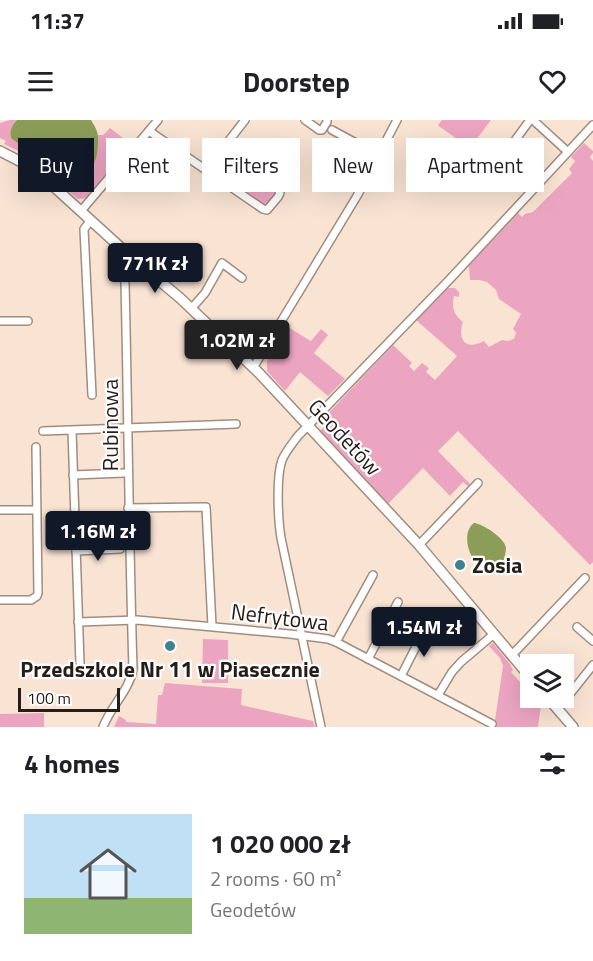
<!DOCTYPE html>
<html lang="en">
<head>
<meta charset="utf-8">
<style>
  :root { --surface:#fff; --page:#f2f2f2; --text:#202124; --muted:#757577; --accent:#111827 }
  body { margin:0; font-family:"Titillium Web",sans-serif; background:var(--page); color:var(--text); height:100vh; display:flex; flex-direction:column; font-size:22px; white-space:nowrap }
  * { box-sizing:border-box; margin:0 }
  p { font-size:20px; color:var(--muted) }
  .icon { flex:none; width:33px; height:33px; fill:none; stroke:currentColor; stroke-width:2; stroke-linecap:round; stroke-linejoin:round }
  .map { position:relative; height:607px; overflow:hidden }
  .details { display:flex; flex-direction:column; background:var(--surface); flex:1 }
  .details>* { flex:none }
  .guide { position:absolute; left:18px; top:18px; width:558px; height:54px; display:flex; gap:12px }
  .fabs { position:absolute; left:520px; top:534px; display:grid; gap:12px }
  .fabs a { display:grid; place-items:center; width:54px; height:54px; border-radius:0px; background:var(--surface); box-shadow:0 6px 24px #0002; font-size:30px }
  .scale { position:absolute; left:18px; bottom:15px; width:102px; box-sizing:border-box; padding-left:6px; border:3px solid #251d18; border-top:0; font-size:16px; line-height:21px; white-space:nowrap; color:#251d18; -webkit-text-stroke:4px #fff; paint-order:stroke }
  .price { position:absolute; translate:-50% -51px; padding:0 14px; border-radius:6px; background:var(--accent); color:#fff; font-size:20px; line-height:39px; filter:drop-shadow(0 2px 3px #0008) }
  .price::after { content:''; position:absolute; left:50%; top:36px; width:18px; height:14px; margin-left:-9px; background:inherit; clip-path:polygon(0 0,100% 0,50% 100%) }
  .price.on { background:#222; color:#fff }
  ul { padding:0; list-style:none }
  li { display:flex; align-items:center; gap:18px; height:150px; padding:0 24px }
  li span { display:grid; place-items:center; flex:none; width:168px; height:120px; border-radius:0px; color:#555 }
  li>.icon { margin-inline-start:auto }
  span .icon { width:72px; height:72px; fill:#fffc; stroke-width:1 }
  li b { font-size:26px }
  h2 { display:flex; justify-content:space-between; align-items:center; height:72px; padding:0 24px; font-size:26px }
  .tag { padding:0 21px; border-radius:0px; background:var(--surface); box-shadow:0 6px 24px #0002; font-size:21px; line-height:54px }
  .tag.on { background:var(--accent); color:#fff }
  .status { display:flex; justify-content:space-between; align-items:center; height:42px; padding:0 30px; background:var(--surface); direction:ltr }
  .status svg { height:16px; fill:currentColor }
  header { display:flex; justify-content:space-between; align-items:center; height:78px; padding:0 24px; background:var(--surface); font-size:27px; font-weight:700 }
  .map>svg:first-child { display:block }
</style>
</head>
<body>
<div class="status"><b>11:37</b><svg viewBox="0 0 49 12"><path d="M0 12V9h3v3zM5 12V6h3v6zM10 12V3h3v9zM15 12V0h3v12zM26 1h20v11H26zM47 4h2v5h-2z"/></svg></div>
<header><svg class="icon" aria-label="menu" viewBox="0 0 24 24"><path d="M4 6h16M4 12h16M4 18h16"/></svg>Doorstep<svg class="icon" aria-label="heart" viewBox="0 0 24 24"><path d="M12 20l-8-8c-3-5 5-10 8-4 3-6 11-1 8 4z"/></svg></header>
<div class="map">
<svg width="593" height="607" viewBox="0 0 593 607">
  <rect width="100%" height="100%" fill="#f9e3d3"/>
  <!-- green -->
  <g fill="#eca5c1">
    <path d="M10,0H17C12,5 9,11 11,18C26,29 47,50 64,57C69,59 73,59 78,57L97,29L98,15H103L110,8L132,25L87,78L78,79L23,33L4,24L6,21L0,18V3Z"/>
    <polygon points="442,0 491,0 470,28 440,7 438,5"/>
    <path d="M584,23L593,31V33L590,37L593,41V442L590,445L458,311L438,331L472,366L470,368L463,362L450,376L423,348L388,384L320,311L324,307L320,302L393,225L412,243L409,246L414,251L422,243L429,248L426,252L435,260L457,236L416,200L447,168H455L459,172V177L454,176C451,187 454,195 463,202C457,220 466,231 484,221L489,227L502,220L508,221L514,219L516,212L513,209L521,194L499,179L496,170L487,162L479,160H470L469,148L468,146L518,93L522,97L525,94L533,92L572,53L569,49L575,41L571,37Z"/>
    <path d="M224,32L273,71L275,74C273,79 268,86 262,85L213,51L212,48Z"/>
    <polygon points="286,206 311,221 321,209 328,215 314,233 345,259 328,276 300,252 285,271 267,251 267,242"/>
    <polygon points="203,519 228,520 228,563 202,563"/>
    <polygon points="493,523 510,544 513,550 511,552 531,574 531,578 534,578 541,585 538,607 494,607 503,546 500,538 489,526"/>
    <polygon points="165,563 242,569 241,585 313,601 315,607 114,607 119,596 126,600 126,602 156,604 158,575 162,575"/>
    <polygon points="44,593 44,607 0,607 0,594"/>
  </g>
  <!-- water -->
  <g fill="#8c9d57">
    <path d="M17,0H91C94,5 98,11 98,17C98,24 98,34 95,41C90,52 78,62 65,57C48,51 26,29 11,18C9,11 12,5 17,0Z"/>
    <path d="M474,403C483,404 505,418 506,428C506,432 504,439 503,443L492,445L474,440C467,430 463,411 474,403Z"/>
  </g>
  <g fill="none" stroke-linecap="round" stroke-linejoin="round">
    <!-- street casing -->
    <g stroke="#a18d7e" stroke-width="10">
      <g id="street">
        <polyline points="305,0 319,10 322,10 327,2 327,0"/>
        <polyline points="533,0 568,32"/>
        <polyline points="332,10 378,35"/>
        <polyline points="149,11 263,89 267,90 278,77 280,73 278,69 223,27"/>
        <polyline points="508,30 530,0"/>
        <polyline points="476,36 492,48"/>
        <polyline points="206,50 245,0"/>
        <polyline points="518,57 524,50 525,45 508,30 492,48 503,58 518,57 532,70"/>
        <polyline points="81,91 158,0"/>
        <polyline points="91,100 84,109 92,275"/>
        <polyline points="191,189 205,173 222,143 242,158"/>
        <polyline points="0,201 28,201"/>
        <polyline points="253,248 357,76 397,0"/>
        <polyline points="43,311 236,304"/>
        <polyline points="72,311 80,543"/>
        <polyline points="73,355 124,353"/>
        <polyline points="128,388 206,387 212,506"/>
        <polyline points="0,390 36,390"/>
        <polyline points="419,425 478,363"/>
        <polyline points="76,431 120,429"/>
        <polyline points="0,480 31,480 37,476 38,473 36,327"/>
        <polyline points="78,502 137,500 290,514 328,519 336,522 492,604"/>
        <polyline points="577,507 593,521"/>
        <polyline points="336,522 373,455"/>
        <polyline points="512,535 585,458"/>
        <polyline points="368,539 398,482"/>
        <polyline points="401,556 425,509"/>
        <polyline points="438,575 452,552 461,542 494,514"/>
        <polyline points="558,589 593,545"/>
        <path d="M103,607C111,586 129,571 133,549C129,420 128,291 125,162L129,148L135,141"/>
        <path d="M321,607L281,418C278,399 276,357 282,340C286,331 292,324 298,316L450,159L593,5"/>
      </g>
    </g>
    <!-- secondary casing -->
    <g stroke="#a18d7e" stroke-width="12">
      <g id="secondary">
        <polyline points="0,31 29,46 52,65 130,136 180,178 259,253 419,425 531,558"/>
        <polyline points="548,578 573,607"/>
      </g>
    </g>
    <!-- street -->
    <use href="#street" stroke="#fff" stroke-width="7"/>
    <!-- secondary -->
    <use href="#secondary" stroke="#fff" stroke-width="9"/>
  </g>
  <!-- markers -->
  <g fill="#3e8191" stroke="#fff" stroke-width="2">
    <circle cx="460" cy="445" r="6"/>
    <circle cx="170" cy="526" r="6"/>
  </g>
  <g text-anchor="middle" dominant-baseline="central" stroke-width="4.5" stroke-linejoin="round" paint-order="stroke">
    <!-- street labels -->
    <g font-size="22" fill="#251d18" stroke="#fff">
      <text transform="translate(110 305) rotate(-90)">Rubinowa</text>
      <text transform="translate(345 317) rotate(47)">Geodetów</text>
      <text transform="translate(280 497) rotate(7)">Nefrytowa</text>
    </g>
    <!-- poi labels -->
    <g font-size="22" font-weight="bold" fill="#251d18" stroke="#fff" text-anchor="start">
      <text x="472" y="445">Zosia</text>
      <text x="170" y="549" text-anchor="middle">Przedszkole Nr 11 w Piasecznie</text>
    </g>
  </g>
</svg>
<div class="fabs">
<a><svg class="icon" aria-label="layers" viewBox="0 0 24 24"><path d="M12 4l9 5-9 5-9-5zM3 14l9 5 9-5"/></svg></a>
</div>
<div class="scale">100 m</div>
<b class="price" style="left:155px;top:174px">771K zł</b>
<b class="price on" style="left:237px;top:251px">1.02M zł</b>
<b class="price" style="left:98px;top:442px">1.16M zł</b>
<b class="price" style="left:424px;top:538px">1.54M zł</b>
<div class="guide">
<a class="tag on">Buy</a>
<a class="tag">Rent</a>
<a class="tag">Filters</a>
<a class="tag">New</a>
<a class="tag">Apartment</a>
</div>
</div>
<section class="details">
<h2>4 homes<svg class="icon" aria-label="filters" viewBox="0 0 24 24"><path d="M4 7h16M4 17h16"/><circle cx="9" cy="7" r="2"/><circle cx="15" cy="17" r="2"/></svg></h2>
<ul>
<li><span style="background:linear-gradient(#bfe0f5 70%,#8fb573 0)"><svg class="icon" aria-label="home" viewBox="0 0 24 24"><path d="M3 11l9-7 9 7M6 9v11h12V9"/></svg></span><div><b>1 020 000 zł</b><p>2 rooms · 60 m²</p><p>Geodetów</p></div></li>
</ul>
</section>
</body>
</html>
